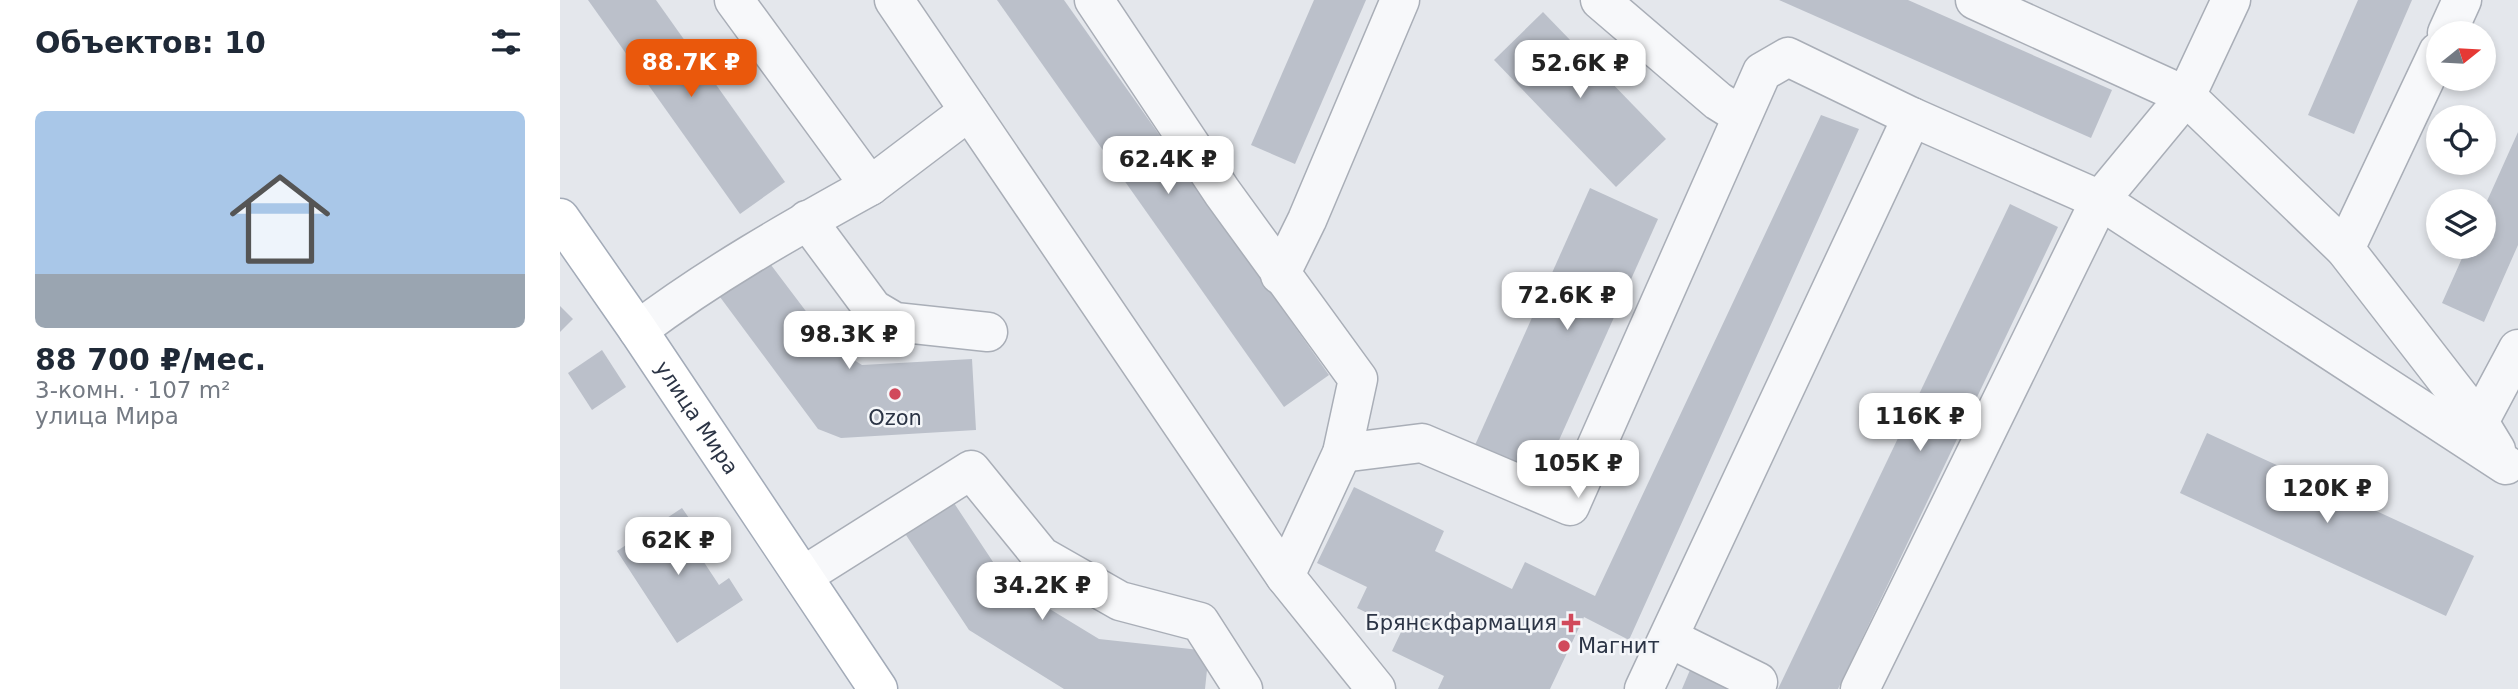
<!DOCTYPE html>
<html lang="ru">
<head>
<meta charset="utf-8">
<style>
  :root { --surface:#fff; --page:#f2f2f3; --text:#1f2937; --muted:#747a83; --line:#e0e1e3; --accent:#ea580c }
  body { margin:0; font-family:"DejaVu Sans",sans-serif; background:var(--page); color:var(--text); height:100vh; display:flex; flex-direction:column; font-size:26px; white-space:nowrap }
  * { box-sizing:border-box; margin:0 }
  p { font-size:23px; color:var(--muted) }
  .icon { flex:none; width:38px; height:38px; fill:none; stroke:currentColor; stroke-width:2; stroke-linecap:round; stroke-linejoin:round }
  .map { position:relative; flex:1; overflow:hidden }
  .details { display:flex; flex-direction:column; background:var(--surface); width:560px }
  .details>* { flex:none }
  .needle { width:46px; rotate:72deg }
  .controls { position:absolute; left:1866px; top:21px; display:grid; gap:14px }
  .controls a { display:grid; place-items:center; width:70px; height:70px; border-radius:50%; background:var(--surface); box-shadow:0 4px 10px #0003; font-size:35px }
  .price { position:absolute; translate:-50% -60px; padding:0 16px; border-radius:14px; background:#fff; color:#222; font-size:23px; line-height:46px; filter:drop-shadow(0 2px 4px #0008) }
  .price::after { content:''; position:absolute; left:50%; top:42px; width:21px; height:16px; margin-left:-10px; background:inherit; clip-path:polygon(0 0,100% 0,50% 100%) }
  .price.active { background:var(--accent); color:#fff }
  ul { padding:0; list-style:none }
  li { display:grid; align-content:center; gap:14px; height:371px; padding:0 35px }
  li+li { border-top:2px solid var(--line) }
  li span { display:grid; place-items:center; height:217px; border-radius:10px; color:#555 }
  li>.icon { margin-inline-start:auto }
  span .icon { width:126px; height:126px; fill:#fffc; stroke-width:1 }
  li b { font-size:30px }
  h2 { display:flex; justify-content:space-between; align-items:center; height:84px; padding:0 35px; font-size:30px }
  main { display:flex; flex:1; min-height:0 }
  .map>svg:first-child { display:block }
</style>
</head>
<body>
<main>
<section class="details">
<h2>Объектов: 10<svg class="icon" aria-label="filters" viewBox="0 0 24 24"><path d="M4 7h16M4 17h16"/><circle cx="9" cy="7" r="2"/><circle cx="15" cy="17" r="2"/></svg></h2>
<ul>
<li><span style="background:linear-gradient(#a9c7e8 75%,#9aa5b1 0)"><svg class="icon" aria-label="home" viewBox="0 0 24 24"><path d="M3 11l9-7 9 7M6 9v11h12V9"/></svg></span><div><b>88 700 ₽/мес.</b><p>3-комн. · 107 m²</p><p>улица Мира</p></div></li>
</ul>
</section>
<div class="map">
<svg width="1958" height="689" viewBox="0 0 1958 689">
  <rect width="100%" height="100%" fill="#e4e7ec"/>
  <!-- building -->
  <g fill="#bbc0ca">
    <polygon points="28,0 96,0 225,182 180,214"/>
    <polygon points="437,0 504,0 769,375 724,407"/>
    <polygon points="754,0 806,0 735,164 691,145"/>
    <polygon points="1219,0 1348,0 1552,90 1531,138"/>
    <polygon points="1798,0 1852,0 1794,134 1748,115"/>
    <polygon points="983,12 1106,139 1056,187 934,60"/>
    <polygon points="1261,115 1299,129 1069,640 1024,617 990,689 878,689 884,676 832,651 842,630 797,608 807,587 757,563 794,487 884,531 875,551 952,589 965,562 1035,596"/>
    <polygon points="1958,132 1958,245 1924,322 1882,303 1907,247 1923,247 1923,210"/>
    <polygon points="1030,188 1098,219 983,476 915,445"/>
    <polygon points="1450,204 1498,227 1278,689 1218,689"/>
    <polygon points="208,261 273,347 302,365 412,359 416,430 281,438 258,429 160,297"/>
    <polygon points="0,306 13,319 0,332"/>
    <polygon points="42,350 66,387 32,410 8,373"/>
    <polygon points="1647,433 1914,556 1886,616 1620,493"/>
    <polygon points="394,503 447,583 539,639 649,651 645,689 504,689 409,630 346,535"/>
    <polygon points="122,508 140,534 130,541 159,585 169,578 183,600 117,643 57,551"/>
    <polygon points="1130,670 1173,689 1122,689"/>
  </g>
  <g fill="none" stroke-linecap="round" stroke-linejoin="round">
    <!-- minor casing -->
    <g stroke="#a9aeb7" stroke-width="41">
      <g id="minor">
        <polyline points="334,0 725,576"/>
        <polyline points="534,0 662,192 798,379 782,453 725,576 816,689"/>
        <polyline points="1040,0 1158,101 1182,116"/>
        <polyline points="1671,0 1626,96 1785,249 1919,422 1936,450"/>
        <polyline points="1887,33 1902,0"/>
        <polyline points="310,186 409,111"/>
        <polyline points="247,220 313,309 335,322 428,332"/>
        <polyline points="1785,249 1878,52"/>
        <polyline points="720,275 747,220 840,0"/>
        <path d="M78,330C151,275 230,230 310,186L174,0"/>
        <polyline points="1919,422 1958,349"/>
        <polyline points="782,453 862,443 1010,506 1202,72 1228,57 1352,117"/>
        <polyline points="243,576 411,470 481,556 560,601 640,622 683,689"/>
        <polyline points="1109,638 1198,682 1195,689"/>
        <polyline points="1084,689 1352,117 1540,200 1946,465"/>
        <polyline points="1300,689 1540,200 1626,96 1415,0"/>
      </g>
    </g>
    <!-- major casing -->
    <g stroke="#a3abb8" stroke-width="41">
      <g id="major">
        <path id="s1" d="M0,218L78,330L318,689"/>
      </g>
    </g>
    <!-- minor -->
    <use href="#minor" stroke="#f7f8fa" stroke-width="38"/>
    <!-- major -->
    <use href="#major" stroke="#fff" stroke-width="38"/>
  </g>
  <!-- markers -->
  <g fill="#d1495b" stroke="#f4f6f9" stroke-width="2.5">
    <circle cx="335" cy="394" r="7"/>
    <path d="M1007.5 612.5h7v7h7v7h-7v7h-7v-7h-7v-7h7z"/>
    <circle cx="1004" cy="646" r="7"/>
  </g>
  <g text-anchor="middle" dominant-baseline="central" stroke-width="5" stroke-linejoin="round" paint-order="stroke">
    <!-- street labels -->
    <g font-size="21" fill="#2b3445" stroke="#f4f6f9">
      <text stroke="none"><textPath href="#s1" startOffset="242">улица Мира</textPath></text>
    </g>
    <!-- poi labels -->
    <g font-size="21" fill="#2b3445" stroke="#f4f6f9">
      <text x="335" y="418">Ozon</text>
      <text x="997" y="623" text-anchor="end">Брянскфармация</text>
      <text x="1018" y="646" text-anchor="start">Магнит</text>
    </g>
  </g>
</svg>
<div class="controls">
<a><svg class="needle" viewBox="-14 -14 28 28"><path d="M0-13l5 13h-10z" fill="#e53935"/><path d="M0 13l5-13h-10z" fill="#747a83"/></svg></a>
<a><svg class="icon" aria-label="locate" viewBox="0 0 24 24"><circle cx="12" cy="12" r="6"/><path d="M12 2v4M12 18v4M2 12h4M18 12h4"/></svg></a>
<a><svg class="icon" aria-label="layers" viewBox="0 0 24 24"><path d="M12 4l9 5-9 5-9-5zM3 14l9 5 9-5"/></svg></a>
</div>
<b class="price active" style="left:131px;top:99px">88.7K ₽</b>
<b class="price" style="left:1020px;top:100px">52.6K ₽</b>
<b class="price" style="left:608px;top:196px">62.4K ₽</b>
<b class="price" style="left:1007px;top:332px">72.6K ₽</b>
<b class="price" style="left:289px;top:371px">98.3K ₽</b>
<b class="price" style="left:1360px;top:453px">116K ₽</b>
<b class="price" style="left:1018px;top:500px">105K ₽</b>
<b class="price" style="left:1767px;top:525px">120K ₽</b>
<b class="price" style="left:118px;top:577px">62K ₽</b>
<b class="price" style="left:482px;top:622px">34.2K ₽</b>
</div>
</main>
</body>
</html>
